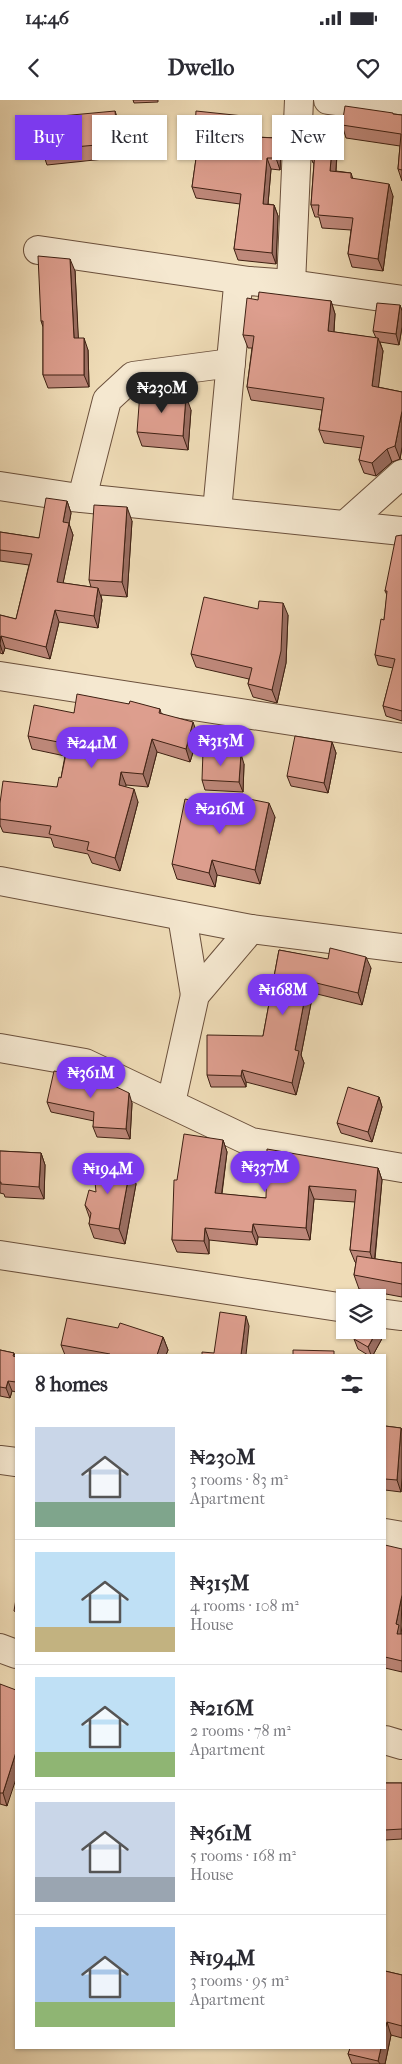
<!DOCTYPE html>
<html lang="en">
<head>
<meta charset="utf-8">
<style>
  :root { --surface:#fff; --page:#f2f2f3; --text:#2b2b33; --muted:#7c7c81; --line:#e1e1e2; --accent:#7c3aed }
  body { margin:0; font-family:"IM FELL French Canon",serif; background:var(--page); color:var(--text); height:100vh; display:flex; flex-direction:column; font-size:19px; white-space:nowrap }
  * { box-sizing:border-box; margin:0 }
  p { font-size:16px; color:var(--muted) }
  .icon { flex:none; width:28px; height:28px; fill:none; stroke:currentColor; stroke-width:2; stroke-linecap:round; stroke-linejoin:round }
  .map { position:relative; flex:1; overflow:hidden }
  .drawer { position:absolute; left:15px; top:1254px; width:371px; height:695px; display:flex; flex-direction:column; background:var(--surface); border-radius:0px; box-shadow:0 1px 4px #0004 }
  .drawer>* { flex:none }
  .hud { position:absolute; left:15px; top:15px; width:372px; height:45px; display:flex; gap:10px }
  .tools { position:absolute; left:336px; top:1189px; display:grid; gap:10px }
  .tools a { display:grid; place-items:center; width:50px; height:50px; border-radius:0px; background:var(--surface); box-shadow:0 1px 4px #0004; font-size:25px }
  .price { position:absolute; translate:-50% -42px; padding:0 11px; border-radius:18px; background:var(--accent); color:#fff; font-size:16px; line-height:32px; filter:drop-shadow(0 1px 2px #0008) }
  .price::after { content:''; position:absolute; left:50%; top:30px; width:15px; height:11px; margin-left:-8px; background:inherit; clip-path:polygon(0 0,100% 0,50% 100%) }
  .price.selected { background:#222; color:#fff }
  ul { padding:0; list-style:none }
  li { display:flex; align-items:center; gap:15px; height:125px; padding:0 20px }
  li+li { border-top:1px solid var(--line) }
  li span { display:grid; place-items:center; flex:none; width:140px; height:100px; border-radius:0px; color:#555 }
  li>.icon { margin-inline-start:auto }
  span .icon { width:60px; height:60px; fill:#fffc; stroke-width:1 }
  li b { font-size:21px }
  h2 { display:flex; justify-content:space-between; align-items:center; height:60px; padding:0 20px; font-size:21px }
  .pill { padding:0 18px; border-radius:0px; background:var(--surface); box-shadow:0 1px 4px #0004; font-size:18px; line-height:45px }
  .pill.selected { background:var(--accent); color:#fff }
  .status { display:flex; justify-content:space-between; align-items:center; height:35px; padding:0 25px; background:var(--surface); direction:ltr }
  .status svg { height:14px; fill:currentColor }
  header { display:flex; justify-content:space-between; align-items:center; height:65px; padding:0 20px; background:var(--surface); font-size:22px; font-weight:800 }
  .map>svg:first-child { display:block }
</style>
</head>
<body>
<div class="status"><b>14:46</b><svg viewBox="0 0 49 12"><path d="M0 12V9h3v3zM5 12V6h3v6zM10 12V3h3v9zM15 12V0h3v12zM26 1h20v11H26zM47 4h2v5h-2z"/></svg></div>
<header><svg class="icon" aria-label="back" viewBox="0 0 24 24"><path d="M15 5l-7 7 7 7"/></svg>Dwello<svg class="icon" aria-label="heart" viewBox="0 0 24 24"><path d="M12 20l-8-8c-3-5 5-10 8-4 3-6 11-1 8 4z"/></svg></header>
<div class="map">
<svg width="402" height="1964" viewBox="0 0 402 1964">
  <rect width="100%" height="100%" fill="#efdcb7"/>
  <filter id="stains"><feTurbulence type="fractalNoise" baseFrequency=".004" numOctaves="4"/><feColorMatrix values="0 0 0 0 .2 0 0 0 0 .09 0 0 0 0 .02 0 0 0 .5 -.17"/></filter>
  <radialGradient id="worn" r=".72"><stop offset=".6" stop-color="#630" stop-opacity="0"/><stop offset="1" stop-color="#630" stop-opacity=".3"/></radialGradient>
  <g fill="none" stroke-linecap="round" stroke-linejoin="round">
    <!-- minor casing -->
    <g stroke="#6b503c" stroke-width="30">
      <g id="minor">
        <polyline points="328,0 402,10"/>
        <polyline points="38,150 249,181"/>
        <polyline points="291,184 299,0"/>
        <polyline points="0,386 72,397 402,431"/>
        <polyline points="82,398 107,300 133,276 231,263"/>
        <polyline points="217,411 238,186 249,181 291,184 402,200"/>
        <polyline points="345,425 402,374"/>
        <polyline points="0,576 402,638"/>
        <polyline points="0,781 251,829 402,848"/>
        <polyline points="182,816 195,895"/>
        <polyline points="0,948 85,963 251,1042 402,1068"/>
        <polyline points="171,1003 195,895 251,829"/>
        <polyline points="0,1155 345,1208"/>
        <polyline points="378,1213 402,1216"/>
        <polyline points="0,1360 16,1362"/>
        <polyline points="385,1433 402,1436"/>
        <polyline points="0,1548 16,1554"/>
        <polyline points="385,1640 402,1645"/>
      </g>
    </g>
    <!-- minor -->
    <use href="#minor" stroke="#f5e8d0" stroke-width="28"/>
  </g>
  <!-- wall -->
  <g fill="#be887a" stroke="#3f2113">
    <polygon points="133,0 158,0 158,2 134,3"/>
    <polygon points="394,14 402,15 402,81 398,69 400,46 346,38 342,25"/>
    <polygon points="120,25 123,57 47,65 42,50"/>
    <polygon points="258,28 257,37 277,38 281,49 280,70 271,69 268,104 274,105 278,116 276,164 238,160 234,149 240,104 196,98 192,87 197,52 194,43"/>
    <polygon points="338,39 336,71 351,73 353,79 393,96 383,171 352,167 348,154 351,130 322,128 319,117 315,117 311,105 314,63 313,63 308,50"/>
    <polygon points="75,171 78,238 88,250 89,287 48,288 43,275 43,227 41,221"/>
    <polygon points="258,200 331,201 335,214 334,232 376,238 373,231 400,205 402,211 402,227 399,245 380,242 383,251 378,287 402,292 402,347 400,359 392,362 376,376 364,373 359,360 362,348 324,343 319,330 322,310 251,300 247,287 252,248 248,248 243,235"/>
    <polygon points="191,310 188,350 142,346 137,332"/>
    <polygon points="67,401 71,413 69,424 73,435 63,483 91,487 89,480 132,421 127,497 101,495 102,500 98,528 59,522 50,559 5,548 3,554 0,553 0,515 16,519 29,465 0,461 0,432 39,438"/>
    <polygon points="402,435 402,621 386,616 383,606 393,568 378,565 375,555 384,520 387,495 385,491"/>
    <polygon points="288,515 286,563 277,603 253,597 248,584 249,579 196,567 191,554"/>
    <polygon points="129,604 160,609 161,613 198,636 190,662 157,652 148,687 126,685 125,687 138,702 120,771 92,763 88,754 54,747 51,738 3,732 0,725 0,703 57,687 61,678 65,656 32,649 28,636 74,613"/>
    <polygon points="332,642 336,653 328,693 291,686 287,676"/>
    <polygon points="244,664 243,692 205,690 202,680"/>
    <polygon points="236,710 275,717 260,784 217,775 215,787 177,779 172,764"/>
    <polygon points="279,850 371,868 362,905 313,893 301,955 304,963 296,995 246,982 246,987 211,987 207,975 263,936"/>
    <polygon points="379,997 382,1007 372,1042 341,1033 337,1023"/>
    <polygon points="47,1002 132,1003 130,1039 97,1037 93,1027 94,1021 51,1012"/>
    <polygon points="223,1040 227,1052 222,1094 266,1098 378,1068 382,1080 375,1159 402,1163 402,1197 359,1189 354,1175 356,1163 355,1162 350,1150 355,1102 314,1099 310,1140 258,1137 257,1145 209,1140 209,1154 177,1152 172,1140 177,1080"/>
    <polygon points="0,1051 41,1053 45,1065 44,1099 5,1097 4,1094 0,1093"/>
    <polygon points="130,1069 136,1084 125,1144 94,1138 89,1124 90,1119 85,1105 96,1092"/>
    <polygon points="382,1223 385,1233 373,1255 368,1255 358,1249 354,1239"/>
    <polygon points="163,1237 168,1250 166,1255 65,1255 61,1245"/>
    <polygon points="0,1250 14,1253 15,1256 16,1257 16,1292 12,1291 10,1298 0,1296"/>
    <polygon points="385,1326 401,1328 402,1331 402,1378 401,1392 385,1390"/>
    <polygon points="385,1445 402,1533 402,1572 385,1568"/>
    <polygon points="0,1584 7,1706 0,1704"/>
    <polygon points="385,1683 402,1683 402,1739 385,1740"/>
    <polygon points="385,1871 402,1875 402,1938 391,1935 385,1964 352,1964 348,1954"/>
  </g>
  <!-- shaded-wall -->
  <g fill="#9b6f63" stroke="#3f2113">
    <polygon points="115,11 120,25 123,57 118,43"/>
    <polygon points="253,17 258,28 256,48 252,37"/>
    <polygon points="334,26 338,39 335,83 330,71"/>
    <polygon points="277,38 281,49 280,70 276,58"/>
    <polygon points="267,58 271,69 267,115 263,104"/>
    <polygon points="389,84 393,96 383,171 378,159"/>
    <polygon points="274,105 278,116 276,164 272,153"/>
    <polygon points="70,159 75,171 79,250 74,238"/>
    <polygon points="331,201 335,214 333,244 328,231"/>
    <polygon points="400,205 402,211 402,227 399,245 396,234"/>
    <polygon points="84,238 88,250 89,287 84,275"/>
    <polygon points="378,238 383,251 377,299 372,286"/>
    <polygon points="186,296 191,310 188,350 183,336"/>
    <polygon points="402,311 402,347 400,359 395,346"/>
    <polygon points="387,349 392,362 376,376 372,363"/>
    <polygon points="67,401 71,413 69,424 73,435 61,493 57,482 63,422"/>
    <polygon points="127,407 132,421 127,497 122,482"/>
    <polygon points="98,488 102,500 98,528 94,516"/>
    <polygon points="283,503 288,515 286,563 277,603 272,590"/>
    <polygon points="55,510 59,522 50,559 46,547"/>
    <polygon points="1,536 5,548 3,554 0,544"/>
    <polygon points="193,622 198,636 190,662 186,649"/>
    <polygon points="152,639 157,652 148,687 143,674"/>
    <polygon points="332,642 336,653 328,693 324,683"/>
    <polygon points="241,654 244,664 243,692 239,682"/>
    <polygon points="121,672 126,685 124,699 119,685"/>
    <polygon points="134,689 138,702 120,771 115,758"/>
    <polygon points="269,703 275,717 260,784 255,770"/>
    <polygon points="212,760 217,775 215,787 209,773"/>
    <polygon points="366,857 371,868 362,905 358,893"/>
    <polygon points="308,881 313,893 301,955 304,963 296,995 292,983 295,950"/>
    <polygon points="242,970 246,982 246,987 241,976"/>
    <polygon points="129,993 132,1003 130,1039 126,1029"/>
    <polygon points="379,997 382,1007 372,1042 368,1032"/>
    <polygon points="223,1040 227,1052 220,1106 215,1093"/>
    <polygon points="41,1053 45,1065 44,1099 39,1087"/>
    <polygon points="378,1068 382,1080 374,1165 370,1152"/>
    <polygon points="130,1069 136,1084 125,1144 119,1129"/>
    <polygon points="309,1086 314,1099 310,1140 306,1128"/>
    <polygon points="253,1124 258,1137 257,1145 252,1132"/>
    <polygon points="205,1128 209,1140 209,1154 204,1141"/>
    <polygon points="246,1216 249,1226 246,1255 241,1255"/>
    <polygon points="382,1223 385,1233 373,1255 371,1255 368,1247"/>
    <polygon points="163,1237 168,1250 166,1255 157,1255"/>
    <polygon points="8,1281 12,1291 10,1298 6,1288"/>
    <polygon points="401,1328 402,1331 402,1378 401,1392 397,1380"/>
    <polygon points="402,1495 401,1532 402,1543 397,1534 396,1524"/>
    <polygon points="16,1652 16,1679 7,1706 3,1693"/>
    <polygon points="387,1922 391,1935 385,1964 380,1964 378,1961 381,1948 385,1948 385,1929"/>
  </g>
  <!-- building -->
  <g fill="#dd9e8e" stroke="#3f2113">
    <polygon points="345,6 393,13 393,14 402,15 402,70 398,69 401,34 342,25"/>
    <polygon points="115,11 118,43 42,50 39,18"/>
    <polygon points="196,11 253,17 252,37 277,38 276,58 267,58 263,104 274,105 272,153 234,149 241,94 192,87 198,44 194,43"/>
    <polygon points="310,25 334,26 330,71 351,73 351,78 389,84 378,159 348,154 353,118 318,115 319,105 311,105 315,51 308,50"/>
    <polygon points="38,156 70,159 74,238 84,238 84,275 43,275 43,221 41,221"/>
    <polygon points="259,192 331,201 328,231 378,238 372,286 402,292 402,311 395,346 387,349 372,363 359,360 364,336 319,330 324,298 247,287 254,236 243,235 247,198 258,200"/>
    <polygon points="377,203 400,205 396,234 373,231"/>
    <polygon points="140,292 186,296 183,336 137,332"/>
    <polygon points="46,398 67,401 63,422 69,423 57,482 98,488 94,516 55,510 46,547 1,536 0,538 0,515 16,519 32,454 0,450 0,432 39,438"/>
    <polygon points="94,405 127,407 122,482 89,480"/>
    <polygon points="402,435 402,611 383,606 395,559 375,555 381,519 384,520 387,491 385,491 396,436"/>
    <polygon points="204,497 258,509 259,501 283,503 281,551 272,590 248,584 252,568 191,554"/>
    <polygon points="77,594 129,604 130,601 160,609 159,613 193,622 186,649 152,639 143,674 121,672 119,685 134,689 115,758 87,750 89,742 49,734 51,726 0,719 0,703 3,681 57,687 59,677 61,678 68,644 28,636 34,605 74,613"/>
    <polygon points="295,636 332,642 324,683 287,676"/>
    <polygon points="203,651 241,654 239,682 202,680"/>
    <polygon points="239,697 269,703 255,770 212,760 209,773 172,764 185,699 236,710"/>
    <polygon points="330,848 366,857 358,893 308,881 295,950 299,951 292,983 242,970 241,976 207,975 207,935 263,936 279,850 328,859"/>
    <polygon points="54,971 102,980 129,993 126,1029 93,1027 94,1012 47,1002"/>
    <polygon points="348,987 379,997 368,1032 337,1023"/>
    <polygon points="184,1034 223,1040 215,1093 266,1098 267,1049 378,1068 370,1152 350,1150 356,1090 309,1086 306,1128 253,1124 252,1132 205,1128 204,1141 172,1140 174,1080 177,1080"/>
    <polygon points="0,1051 41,1053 39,1087 1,1084 1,1082 0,1082"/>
    <polygon points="93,1062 130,1069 119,1129 89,1124 91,1113 85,1105 89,1090 96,1092"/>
    <polygon points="357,1156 402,1163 402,1184 354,1175"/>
    <polygon points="220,1212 246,1216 241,1255 244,1255 202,1255 202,1252 214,1253"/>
    <polygon points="67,1218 118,1228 120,1223 163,1237 157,1255 110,1255 110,1254 61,1245"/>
    <polygon points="378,1221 382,1223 378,1230"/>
    <polygon points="359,1230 377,1230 368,1247 354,1239"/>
    <polygon points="0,1250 14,1253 13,1256 16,1257 16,1282 8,1281 6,1288 0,1287"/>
    <polygon points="293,1250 334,1251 334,1255 293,1255"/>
    <polygon points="385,1326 401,1328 397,1380 385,1379"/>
    <polygon points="385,1445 402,1449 402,1495 396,1524 399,1525 397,1534 402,1534 402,1561 385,1557"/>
    <polygon points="16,1499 16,1512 14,1511"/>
    <polygon points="0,1584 16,1590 16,1652 3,1693 0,1693"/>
    <polygon points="385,1683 402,1683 402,1729 385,1730"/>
    <polygon points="385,1871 402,1875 402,1926 387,1922 385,1929"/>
    <polygon points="350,1948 381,1948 378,1961 348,1954"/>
  </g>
  <rect width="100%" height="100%" filter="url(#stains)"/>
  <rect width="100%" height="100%" fill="url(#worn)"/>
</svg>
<div class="tools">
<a><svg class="icon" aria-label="layers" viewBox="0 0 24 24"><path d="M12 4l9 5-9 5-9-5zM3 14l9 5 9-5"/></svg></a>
</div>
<b class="price selected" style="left:162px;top:314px">₦230M</b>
<b class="price" style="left:221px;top:667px">₦315M</b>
<b class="price" style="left:92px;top:669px">₦241M</b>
<b class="price" style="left:220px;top:735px">₦216M</b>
<b class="price" style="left:283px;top:916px">₦168M</b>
<b class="price" style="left:91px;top:999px">₦361M</b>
<b class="price" style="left:265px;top:1093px">₦337M</b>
<b class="price" style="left:108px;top:1095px">₦194M</b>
<div class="hud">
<a class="pill selected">Buy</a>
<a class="pill">Rent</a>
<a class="pill">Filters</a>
<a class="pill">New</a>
</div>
<section class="drawer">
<h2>8 homes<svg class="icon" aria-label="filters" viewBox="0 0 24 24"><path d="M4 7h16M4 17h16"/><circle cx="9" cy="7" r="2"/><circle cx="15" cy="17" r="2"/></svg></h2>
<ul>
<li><span style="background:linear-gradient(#c9d6e8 75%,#7fa58c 0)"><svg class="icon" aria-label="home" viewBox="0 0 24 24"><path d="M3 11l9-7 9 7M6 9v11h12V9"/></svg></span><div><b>₦230M</b><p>3 rooms · 83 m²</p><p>Apartment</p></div></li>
<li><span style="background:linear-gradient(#bfe0f5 75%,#c2b280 0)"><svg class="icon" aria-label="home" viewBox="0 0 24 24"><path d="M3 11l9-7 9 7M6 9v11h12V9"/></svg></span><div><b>₦315M</b><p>4 rooms · 108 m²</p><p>House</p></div></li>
<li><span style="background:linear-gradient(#bfe0f5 75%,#8fb573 0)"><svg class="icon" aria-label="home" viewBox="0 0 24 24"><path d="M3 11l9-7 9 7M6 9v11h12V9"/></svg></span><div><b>₦216M</b><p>2 rooms · 78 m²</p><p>Apartment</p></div></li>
<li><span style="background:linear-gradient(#c9d6e8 75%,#9aa5b1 0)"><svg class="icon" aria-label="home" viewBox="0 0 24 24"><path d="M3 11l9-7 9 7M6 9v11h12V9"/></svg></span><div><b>₦361M</b><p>5 rooms · 168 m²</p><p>House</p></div></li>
<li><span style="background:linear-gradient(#a9c7e8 75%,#8fb573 0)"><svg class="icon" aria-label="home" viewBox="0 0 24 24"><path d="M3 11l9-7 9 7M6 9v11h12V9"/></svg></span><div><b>₦194M</b><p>3 rooms · 95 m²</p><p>Apartment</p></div></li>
</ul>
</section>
</div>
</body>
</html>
